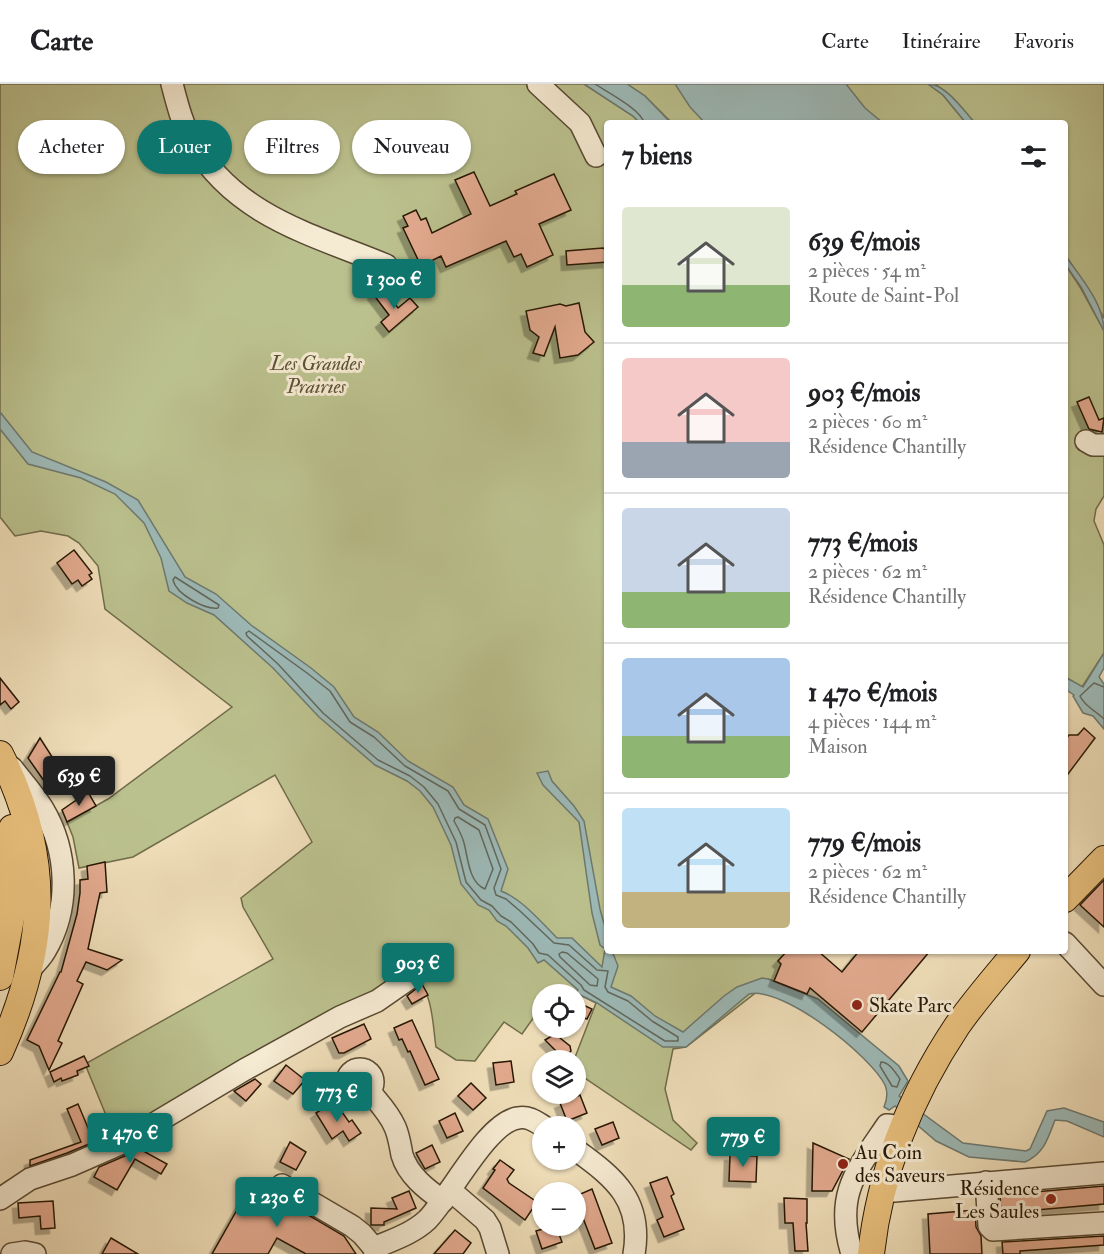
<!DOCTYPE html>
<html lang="fr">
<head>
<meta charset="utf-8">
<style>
  :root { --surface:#fff; --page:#f6f6f6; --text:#202124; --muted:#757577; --line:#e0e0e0; --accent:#0f766e }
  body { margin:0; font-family:"IM FELL Double Pica",serif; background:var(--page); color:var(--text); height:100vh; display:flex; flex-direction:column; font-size:22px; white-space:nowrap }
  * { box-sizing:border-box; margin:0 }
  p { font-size:20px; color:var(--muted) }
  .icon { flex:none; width:33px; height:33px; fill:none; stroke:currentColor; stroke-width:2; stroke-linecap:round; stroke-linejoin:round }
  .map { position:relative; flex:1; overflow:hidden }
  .drawer { position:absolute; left:604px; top:36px; width:464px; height:834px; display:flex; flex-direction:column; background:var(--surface); border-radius:6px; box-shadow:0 2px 4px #0004 }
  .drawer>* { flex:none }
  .hud { position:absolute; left:18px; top:36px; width:496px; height:54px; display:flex; gap:12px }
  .buttons { position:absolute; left:532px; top:900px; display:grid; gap:12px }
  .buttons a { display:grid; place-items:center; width:54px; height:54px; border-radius:50%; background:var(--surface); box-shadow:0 2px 4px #0004; font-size:30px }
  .price { position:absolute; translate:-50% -51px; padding:0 14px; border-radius:6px; background:var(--accent); color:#fff; font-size:20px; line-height:39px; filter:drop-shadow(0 2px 3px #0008) }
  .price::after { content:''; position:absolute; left:50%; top:36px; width:18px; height:14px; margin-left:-9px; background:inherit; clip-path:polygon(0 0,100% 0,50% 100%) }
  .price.on { background:#222; color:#fff }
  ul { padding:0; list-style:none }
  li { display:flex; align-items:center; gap:18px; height:150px; padding:0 18px }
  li+li { border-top:2px solid var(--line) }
  li span { display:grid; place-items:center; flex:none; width:168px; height:120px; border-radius:6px; color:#555 }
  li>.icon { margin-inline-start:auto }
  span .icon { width:72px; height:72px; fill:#fffc; stroke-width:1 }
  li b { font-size:26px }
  h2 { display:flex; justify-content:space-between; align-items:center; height:72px; padding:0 18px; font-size:26px }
  .chip { padding:0 21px; border-radius:27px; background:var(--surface); box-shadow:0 2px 4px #0004; font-size:21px; line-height:54px }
  .chip.on { background:var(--accent); color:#fff }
  header { display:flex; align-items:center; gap:36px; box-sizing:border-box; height:84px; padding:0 30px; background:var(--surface); border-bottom:2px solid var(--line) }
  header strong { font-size:28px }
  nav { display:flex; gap:33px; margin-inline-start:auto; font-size:21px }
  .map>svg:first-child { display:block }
</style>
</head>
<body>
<header>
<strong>Carte</strong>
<nav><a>Carte</a><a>Itinéraire</a><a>Favoris</a></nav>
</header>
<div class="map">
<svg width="1104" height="1170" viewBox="0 0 1104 1170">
  <defs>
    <filter id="shadow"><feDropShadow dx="-5.5" dy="5.5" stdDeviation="0" flood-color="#0004"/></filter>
  </defs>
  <rect width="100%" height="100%" fill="#efdeb9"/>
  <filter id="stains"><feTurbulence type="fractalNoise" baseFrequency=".00333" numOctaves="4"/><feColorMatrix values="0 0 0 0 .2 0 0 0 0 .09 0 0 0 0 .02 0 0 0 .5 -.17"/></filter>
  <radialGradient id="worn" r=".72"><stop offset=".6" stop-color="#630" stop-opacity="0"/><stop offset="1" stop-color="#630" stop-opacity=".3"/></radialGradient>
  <!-- green -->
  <g fill="#bbc18e" stroke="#706c4a" stroke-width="1.5">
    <path d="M0,0H584L633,32L640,39H608V867H787L774,897L768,895L767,900L686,963L673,965L665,1005L673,1036L697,1059L691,1066L576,988V976H574L596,919L576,909L543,910V939L534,933L522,950L504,938L475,977L456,976L436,963C432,938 434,898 405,890L117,1058L85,980L273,875L243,823L241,814L312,758L275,691L133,773L79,784L73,753L67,738L108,715L232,623L105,525L98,482L79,459L68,452L41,447L15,452L0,433Z"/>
    <polygon points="627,0 928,0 943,11 966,39 672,39 645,12"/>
    <polygon points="935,0 1104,0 1104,234 1085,200 1065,171 1065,39 975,39 946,8"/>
    <polygon points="1065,180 1080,203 1104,247 1104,412 1096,425 1094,437 1104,461 1104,569 1082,603 1065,593"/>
  </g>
  <!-- water -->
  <g fill="#9dbab8" stroke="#6d7970" stroke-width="1.5">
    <polygon points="584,0 627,0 645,12 671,39 640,39 633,32"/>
    <polygon points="675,0 846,0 865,24 883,39 705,39 690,23"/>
    <path d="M928,0C946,0 964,27 975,39H966L943,11Z"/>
    <path d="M1065,171C1080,193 1104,219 1104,247L1081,203L1065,180Z"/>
    <path d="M0,328L32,368L106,398L138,416L185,493L216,510L251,541L311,584L334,603L354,633L378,648L408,677L453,703L464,721L488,735L508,785L501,807C522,815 541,838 557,854H572L602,883L605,865L600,861L592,829L579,738L543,701L537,689L548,687L552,697L574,722L584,737L600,825L607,850L608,867H612L618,882L611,903L631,912L655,932L683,948L724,912L737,903L762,894L768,895L818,915L899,982L908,997L899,1012L963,1059L1026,1067L1030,1065L1047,1027L1064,1024L1104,1038V1053L1067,1037L1055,1036C1048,1054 1044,1070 1025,1078L969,1073L936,1057L895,1022L889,1026L884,1023C887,1016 888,1008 885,1001C871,972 783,902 749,910L686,963H663L597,919L576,909L578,906L544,876L538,879L528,864L506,842L497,837L489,826L478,821L461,800L451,761L433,723L420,707L407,697L375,681L319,633L273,584L214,531L187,519L169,507L161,474L144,439L115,410L81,394L28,380L0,345Z"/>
    <polygon points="1104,569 1104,584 1099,593 1104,600 1104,645 1093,632 1083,629 1073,612 1074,611 1065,605 1065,593 1083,603"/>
  </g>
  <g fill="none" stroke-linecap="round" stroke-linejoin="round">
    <!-- shore -->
    <g stroke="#61685e" stroke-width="1.5">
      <path d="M595,0C607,8 642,26 644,39"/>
      <path d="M175,493L219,521L218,524C205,526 176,510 173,496Z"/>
      <polygon points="249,547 307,589 330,607 350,638 374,653 405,682 448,707 459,725 485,741 501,785 494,804 496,811 506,815 520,827 554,859 569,861 597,886 608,887 605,903 608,908 628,917 652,937 678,953 678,957 665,957 584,906 581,901 548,871 539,869 533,860 511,838 501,832 492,822 481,816 466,798 456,758 438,720 424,703 410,692 378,676 323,629 278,580 247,552 246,549"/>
      <path d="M1104,603L1094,599L1080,612C1085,623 1095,626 1104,635"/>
      <path d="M455,734L458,733L479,746L493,785L485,805C469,799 468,774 464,759C462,751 458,744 454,737Z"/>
      <polygon points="562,868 567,869 598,895 597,902 590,901 560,873 559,870"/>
      <path d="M881,978C889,978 895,988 900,995L897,1003L892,1002L880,982Z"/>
    </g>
  </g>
  <!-- building -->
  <g fill="#e3aa8f" stroke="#251705" stroke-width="1.5" filter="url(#shadow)">
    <polygon points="474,88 490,122 517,110 515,107 554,90 571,126 539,140 553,171 527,183 521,170 514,173 506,157 446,183 441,172 421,182 403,144 408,142 403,132 416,126 421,136 426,134 432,149 471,130 455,96"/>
    <polygon points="603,164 608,167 608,178 567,181 566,167"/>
    <polygon points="382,203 398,224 410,214 418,223 389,248 381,238 389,231 373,210"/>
    <polygon points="579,219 585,248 594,258 578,271 560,274 555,243 544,272 533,269 539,253 530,246 526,227 560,220 566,222"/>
    <polygon points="1089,313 1099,336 1104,334 1102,348 1089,345 1077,318"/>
    <polygon points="74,466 92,489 89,491 92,495 82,502 78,496 72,500 57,479"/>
    <polygon points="0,594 19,618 11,625 5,617 0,621"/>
    <polygon points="1084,644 1095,654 1065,694 1065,656 1069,651 1078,651"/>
    <polygon points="40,654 63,690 49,704 28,674"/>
    <polygon points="88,708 96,722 67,738 62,726"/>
    <polygon points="105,778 107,808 100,809 88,865 122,876 107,886 86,878 77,897 83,900 58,957 62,959 49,986 39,962 27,956 60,888 61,888 77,830 80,809 80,796 88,795 87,782"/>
    <polygon points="1104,796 1104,843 1080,821"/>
    <polygon points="787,867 818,867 842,888 859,867 930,867 862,948 810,904 807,910 774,897 781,880 778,877"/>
    <polygon points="422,900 428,911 412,920 407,912"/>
    <polygon points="581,920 592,925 587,935 576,931"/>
    <polygon points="412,936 439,995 425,1001 410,967 408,968 402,955 399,956 394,944"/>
    <polygon points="364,940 371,955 344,969 339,969 332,954"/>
    <polygon points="555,950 570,962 571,967 567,971 560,971 545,956"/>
    <polygon points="84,972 89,982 77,987 78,991 62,997 61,994 54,998 50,988"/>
    <polygon points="511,977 514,998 496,1001 493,979"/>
    <polygon points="286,981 305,996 293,1010 274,997"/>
    <polygon points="255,995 261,1000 246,1017 234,1007"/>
    <polygon points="471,999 486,1014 473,1026 458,1012"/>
    <polygon points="580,1011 587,1029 567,1037 560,1019"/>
    <polygon points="78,1020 94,1058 67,1069 30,1082 30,1076 81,1058 67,1025"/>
    <polygon points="330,1020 337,1031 342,1028 349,1038 352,1036 361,1049 349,1057 343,1047 332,1055 316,1029"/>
    <polygon points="455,1029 463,1047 447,1054 439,1037"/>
    <polygon points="613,1038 619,1054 602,1061 595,1045"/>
    <polygon points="163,1049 169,1052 145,1068 167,1080 161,1090 135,1075 117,1106 94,1093 99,1083 127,1071"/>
    <polygon points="290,1058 306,1068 296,1086 280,1078"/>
    <polygon points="813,1059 849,1075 832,1107 812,1107"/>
    <polygon points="432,1061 440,1078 425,1085 416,1069"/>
    <polygon points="730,1071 757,1072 756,1098 729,1097"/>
    <polygon points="500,1076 514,1086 507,1095 509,1099 537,1118 525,1136 483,1104 495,1086 493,1085"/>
    <polygon points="667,1093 674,1110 671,1112 684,1145 664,1153 657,1136 663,1133 650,1099"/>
    <polygon points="255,1094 270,1103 276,1112 344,1152 356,1170 306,1170 277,1154 268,1170 212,1170"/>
    <polygon points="1104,1102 1104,1120 1001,1129 1000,1111"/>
    <polygon points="592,1105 612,1159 595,1165 576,1116 576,1112"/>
    <polygon points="409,1107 416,1124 384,1138 384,1141 371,1141 371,1124 397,1125 392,1114"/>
    <polygon points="784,1114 807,1115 807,1139 806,1139 808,1167 795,1167 793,1139 785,1139"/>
    <polygon points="53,1117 55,1144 41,1145 40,1132 19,1134 18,1119"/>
    <polygon points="975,1126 976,1143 981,1152 982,1170 930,1170 928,1130"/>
    <polygon points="553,1142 556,1142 562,1158 542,1165 536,1147"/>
    <polygon points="455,1146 471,1159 463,1170 434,1170"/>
    <polygon points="1104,1152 1104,1161 1020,1167 1020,1170 1003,1170 1002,1158"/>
    <polygon points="111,1154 138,1170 102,1170"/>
  </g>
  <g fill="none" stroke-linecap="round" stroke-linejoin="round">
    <!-- minor casing -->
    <g stroke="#584932" stroke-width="24">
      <g id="minor">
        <path d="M172,0C177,19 182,40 192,57C235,132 311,150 386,181"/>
        <polyline points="538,0 580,39 596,72"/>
        <polyline points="1086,357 1093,361 1104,361"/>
        <path d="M12,684C22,697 34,710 43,725C68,767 71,824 45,867C41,874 35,880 30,885"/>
        <polyline points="1065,859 1104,901"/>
        <circle cx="360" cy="998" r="13"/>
        <path d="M370,1008C379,1019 389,1029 395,1043C399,1052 400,1061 402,1071C408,1091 426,1105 443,1117"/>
        <path d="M576,1066C615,1094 643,1117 634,1170"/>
        <polyline points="986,1098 989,1142 993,1146 1104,1139"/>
        <polyline points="282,1101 352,1142 362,1150 374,1164"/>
        <polyline points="450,1106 485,1136 490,1144 498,1170"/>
        <polyline points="882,1107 894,1107 1104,1089"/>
        <polyline points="0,1115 30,1095 72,1081 120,1060 244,986 340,933 377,917 413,892"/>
        <polyline points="12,1170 25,1168 35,1170"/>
        <path d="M375,1170L374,1164C392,1156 412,1150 427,1136C450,1113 487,1038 518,1034C528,1032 535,1037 543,1042"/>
        <path d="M852,1170C834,1111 856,1087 887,1041L903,1043"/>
      </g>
    </g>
    <!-- major casing -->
    <g stroke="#251705" stroke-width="28">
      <g id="major">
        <path d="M0,670C53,774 47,864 0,968"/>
        <polyline points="1065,815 1104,775"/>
        <polyline points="0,893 12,829 12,744"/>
        <path d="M871,1170C880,1087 911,1011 957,942C975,916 997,891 1017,867"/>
      </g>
    </g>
    <!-- minor -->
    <use href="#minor" stroke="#f5ead2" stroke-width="21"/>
    <!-- major -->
    <use href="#major" stroke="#e8bf7c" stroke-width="26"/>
  </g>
  <!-- markers -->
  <g fill="#8f2418" stroke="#f5ead2" stroke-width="2">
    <circle cx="857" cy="921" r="6"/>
    <circle cx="843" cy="1080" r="6"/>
    <circle cx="1051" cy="1115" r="6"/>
  </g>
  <g text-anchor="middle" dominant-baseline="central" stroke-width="6" stroke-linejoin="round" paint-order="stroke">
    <!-- park labels -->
    <g font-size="20" font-style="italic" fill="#5a5235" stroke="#f5ead2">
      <text x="316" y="279">Les Grandes<tspan x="316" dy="23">Prairies</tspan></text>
    </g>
    <!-- poi labels -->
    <g font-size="20" fill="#251705" stroke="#f5ead2" text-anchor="start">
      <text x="869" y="921">Skate Parc</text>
      <text x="855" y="1068">Au Coin<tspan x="855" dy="23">des Saveurs</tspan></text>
      <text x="1039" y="1104" text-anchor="end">Résidence<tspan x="1039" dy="23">Les Saules</tspan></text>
    </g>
  </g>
  <rect width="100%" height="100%" filter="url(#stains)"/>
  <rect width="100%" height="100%" fill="url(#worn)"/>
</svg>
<div class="buttons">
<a><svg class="icon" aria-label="locate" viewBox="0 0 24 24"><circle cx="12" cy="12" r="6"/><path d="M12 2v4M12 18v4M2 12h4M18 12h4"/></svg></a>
<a><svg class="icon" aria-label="layers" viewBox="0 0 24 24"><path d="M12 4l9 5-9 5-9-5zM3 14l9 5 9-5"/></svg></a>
<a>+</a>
<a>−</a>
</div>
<b class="price" style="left:394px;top:226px">1 300 €</b>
<b class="price on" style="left:79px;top:723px">639 €</b>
<b class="price" style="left:418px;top:910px">903 €</b>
<b class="price" style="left:337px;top:1039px">773 €</b>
<b class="price" style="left:130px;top:1080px">1 470 €</b>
<b class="price" style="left:743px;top:1084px">779 €</b>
<b class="price" style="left:277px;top:1144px">1 230 €</b>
<div class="hud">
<a class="chip">Acheter</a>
<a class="chip on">Louer</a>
<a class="chip">Filtres</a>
<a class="chip">Nouveau</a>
</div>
<section class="drawer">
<h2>7 biens<svg class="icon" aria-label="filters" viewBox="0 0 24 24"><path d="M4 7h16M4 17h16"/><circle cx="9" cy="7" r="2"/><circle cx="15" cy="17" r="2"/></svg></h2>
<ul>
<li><span style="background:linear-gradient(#dfe7d0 65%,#8fb573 0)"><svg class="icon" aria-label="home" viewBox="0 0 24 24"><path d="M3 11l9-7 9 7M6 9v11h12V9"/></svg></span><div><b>639 €/mois</b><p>2 pièces · 54 m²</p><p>Route de Saint-Pol</p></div></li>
<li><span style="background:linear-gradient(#f6c9c9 70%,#9aa5b1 0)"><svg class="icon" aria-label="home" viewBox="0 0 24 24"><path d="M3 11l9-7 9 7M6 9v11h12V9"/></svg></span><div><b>903 €/mois</b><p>2 pièces · 60 m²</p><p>Résidence Chantilly</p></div></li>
<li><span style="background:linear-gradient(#c9d6e8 70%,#8fb573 0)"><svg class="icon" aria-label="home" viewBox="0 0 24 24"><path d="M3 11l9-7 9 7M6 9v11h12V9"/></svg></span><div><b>773 €/mois</b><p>2 pièces · 62 m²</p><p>Résidence Chantilly</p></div></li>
<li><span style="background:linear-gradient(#a9c7e8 65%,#8fb573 0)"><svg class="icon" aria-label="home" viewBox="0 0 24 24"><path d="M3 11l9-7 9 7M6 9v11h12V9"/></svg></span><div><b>1 470 €/mois</b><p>4 pièces · 144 m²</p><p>Maison</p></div></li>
<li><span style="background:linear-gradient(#bfe0f5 70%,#c2b280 0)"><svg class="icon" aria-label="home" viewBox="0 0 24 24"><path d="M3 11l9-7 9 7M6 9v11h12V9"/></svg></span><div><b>779 €/mois</b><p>2 pièces · 62 m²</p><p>Résidence Chantilly</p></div></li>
</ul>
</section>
</div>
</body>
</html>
